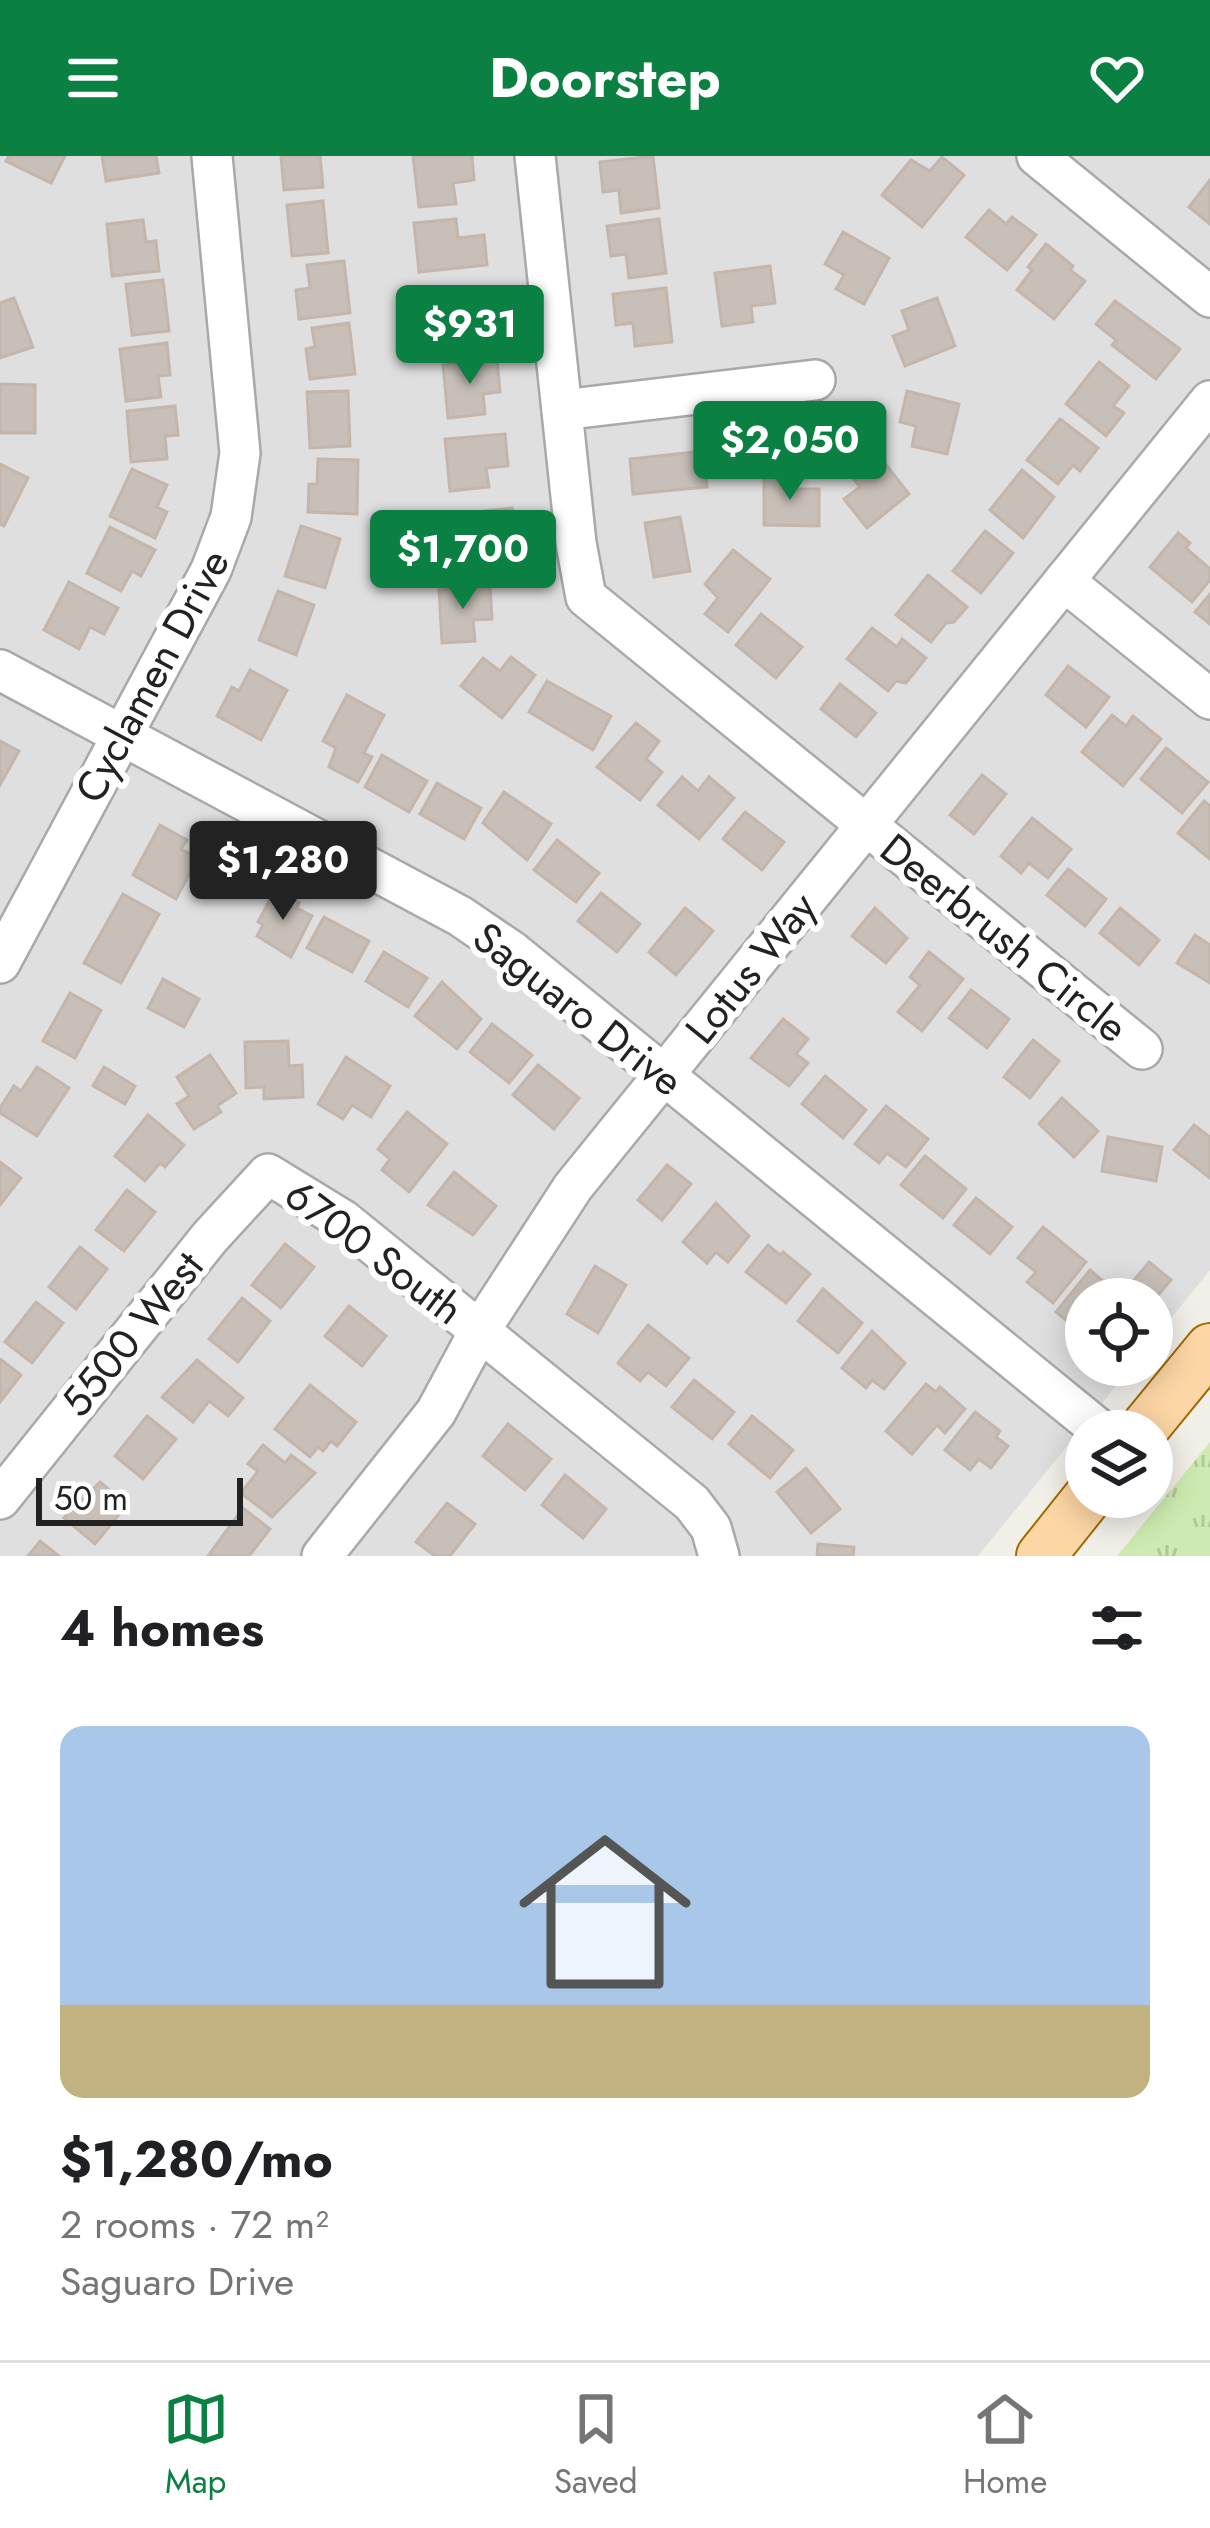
<!DOCTYPE html>
<html lang="en">
<head>
<meta charset="utf-8">
<style>
  :root { --surface:#fff; --page:#f2f2f2; --text:#202124; --muted:#757577; --line:#e0e0e0; --accent:#0b8043 }
  body { margin:0; font-family:Jost,sans-serif; background:var(--page); color:var(--text); height:100vh; display:flex; flex-direction:column; font-size:45px; white-space:nowrap }
  * { box-sizing:border-box; margin:0 }
  p { font-size:39px; color:var(--muted) }
  .icon { flex:none; width:66px; height:66px; fill:none; stroke:currentColor; stroke-width:2; stroke-linecap:round; stroke-linejoin:round }
  .map { position:relative; height:1400px; overflow:hidden }
  .side { display:flex; flex-direction:column; background:var(--surface); flex:1 }
  .side>* { flex:none }
  .fabs { position:absolute; left:1065px; top:1122px; display:grid; gap:24px }
  .fabs a { display:grid; place-items:center; width:108px; height:108px; border-radius:50%; background:var(--surface); box-shadow:0 6px 30px #0003; font-size:60px }
  .scale { position:absolute; left:36px; bottom:30px; width:207px; box-sizing:border-box; padding-left:12px; border:6px solid #222; border-top:0; font-size:33px; line-height:42px; white-space:nowrap; color:#222; -webkit-text-stroke:9px #fff; paint-order:stroke }
  .price { position:absolute; translate:-50% -102px; padding:0 27px; border-radius:12px; background:var(--accent); color:#fff; font-size:39px; line-height:78px; filter:drop-shadow(0 3px 6px #0008) }
  .price::after { content:''; position:absolute; left:50%; top:72px; width:36px; height:27px; margin-left:-18px; background:inherit; clip-path:polygon(0 0,100% 0,50% 100%) }
  .price.current { background:#222; color:#fff }
  ul { padding:0; list-style:none }
  li { display:grid; align-content:center; gap:24px; height:636px; padding:0 60px }
  li span { display:grid; place-items:center; height:372px; border-radius:24px; color:#555 }
  li>.icon { margin-inline-start:auto }
  span .icon { width:216px; height:216px; fill:#fffc; stroke-width:1 }
  li b { font-size:51px }
  h2 { display:flex; justify-content:space-between; align-items:center; height:144px; padding:0 60px; font-size:51px }
  header { display:flex; justify-content:space-between; align-items:center; height:156px; padding:0 60px; background:var(--accent); color:#fff; font-size:54px; font-weight:700 }
  .tab-bar { display:flex; justify-content:space-around; align-items:center; height:168px; border-top:3px solid var(--line); background:var(--surface); font-size:33px; color:var(--muted) }
  .tab-bar a { display:grid; justify-items:center; gap:6px }
  .tab-bar .current { color:var(--accent) }
  .map>svg:first-child { display:block }
</style>
</head>
<body>
<header><svg class="icon" aria-label="menu" viewBox="0 0 24 24"><path d="M4 6h16M4 12h16M4 18h16"/></svg>Doorstep<svg class="icon" aria-label="heart" viewBox="0 0 24 24"><path d="M12 20l-8-8c-3-5 5-10 8-4 3-6 11-1 8 4z"/></svg></header>
<div class="map">
<svg width="1210" height="1400" viewBox="0 0 1210 1400">
  <defs>
    <pattern id="grass-tufts" width="24" height="20" patternUnits="userSpaceOnUse" patternTransform="scale(3)"><rect width="24" height="20" fill="#cdebb0"/><path d="M3 7l-1-3M5 7V3M7 7l1-3M15 17l-1-3M17 17v-4M19 17l1-3" fill="none" stroke="#b0c997"/></pattern>
  </defs>
  <rect width="100%" height="100%" fill="#f2efe9"/>
  <!-- residential -->
  <polygon fill="#e0dfdf" points="0,0 1210,0 1210,1114 1152,1186 1152,1143 1086,1143 1086,1209 1133,1209 978,1400 0,1400"/>
  <!-- grass -->
  <polygon fill="url(#grass-tufts)" points="1210,1286 1210,1400 1117,1400"/>
  <!-- building -->
  <g fill="#c7bfb8" stroke="#c4b6ab" stroke-width="3">
    <polygon points="9,0 65,0 51,27 6,5"/>
    <polygon points="102,0 156,0 159,17 106,25"/>
    <polygon points="281,0 320,0 323,31 284,34"/>
    <polygon points="413,0 472,0 474,24 453,27 456,48 419,51"/>
    <polygon points="653,0 659,52 621,57 619,34 603,36 600,6"/>
    <polygon points="942,1 964,19 922,71 882,39 911,4 930,15"/>
    <polygon points="1210,24 1210,68 1189,51"/>
    <polygon points="323,45 328,97 292,100 287,49"/>
    <polygon points="989,54 1006,68 1012,61 1036,79 1007,114 966,81"/>
    <polygon points="456,63 458,82 484,79 487,109 419,116 414,67"/>
    <polygon points="659,63 666,117 629,122 626,98 611,100 607,70"/>
    <polygon points="143,64 146,86 156,85 159,115 112,120 107,68"/>
    <polygon points="843,76 889,102 864,148 836,133 844,119 825,108"/>
    <polygon points="1046,88 1073,110 1070,114 1085,125 1054,163 1017,134 1032,114 1028,111"/>
    <polygon points="344,105 350,157 299,163 296,134 310,132 307,109"/>
    <polygon points="770,110 775,147 751,150 753,166 722,170 715,117"/>
    <polygon points="163,124 169,175 132,179 126,128"/>
    <polygon points="666,132 672,186 635,190 633,167 616,169 613,138"/>
    <polygon points="489,133 492,162 469,165 471,185 435,189 430,137"/>
    <polygon points="14,142 33,191 0,202 0,147"/>
    <polygon points="937,142 955,190 905,210 893,180 909,174 902,155"/>
    <polygon points="1115,145 1180,193 1156,223 1112,189 1116,184 1096,168"/>
    <polygon points="349,167 355,218 310,223 306,193 315,191 312,172"/>
    <polygon points="167,187 170,219 158,220 161,241 126,245 120,193"/>
    <polygon points="497,203 500,236 483,238 485,258 448,262 443,209"/>
    <polygon points="1099,206 1129,230 1113,250 1124,257 1106,280 1066,248"/>
    <polygon points="0,228 35,229 35,277 0,277"/>
    <polygon points="348,235 350,290 310,292 307,236"/>
    <polygon points="907,235 959,248 947,298 912,290 916,270 900,266"/>
    <polygon points="175,250 178,279 165,280 167,303 131,306 127,255"/>
    <polygon points="1060,263 1098,292 1080,315 1073,309 1058,328 1027,304"/>
    <polygon points="505,278 508,310 486,312 489,331 450,335 445,283"/>
    <polygon points="704,295 707,331 633,338 630,303"/>
    <polygon points="876,296 909,338 867,372 844,343 860,331 849,317"/>
    <polygon points="318,303 358,304 357,358 308,356 309,328 317,328"/>
    <polygon points="0,308 28,322 4,370 0,368"/>
    <polygon points="132,313 167,329 157,351 167,356 155,382 110,360"/>
    <polygon points="1022,314 1054,341 1023,382 990,354"/>
    <polygon points="764,319 796,319 796,333 819,333 819,370 764,369"/>
    <polygon points="512,352 516,383 500,385 502,408 466,412 459,358"/>
    <polygon points="680,361 690,415 654,421 645,367"/>
    <polygon points="301,370 340,383 325,432 285,420"/>
    <polygon points="110,371 155,394 141,420 132,415 121,435 87,417"/>
    <polygon points="985,375 1013,397 981,437 953,415"/>
    <polygon points="1178,377 1190,387 1186,392 1210,413 1210,424 1192,446 1150,411"/>
    <polygon points="733,394 770,423 728,476 705,458 718,442 705,428"/>
    <polygon points="928,419 967,451 954,466 946,467 931,486 896,459"/>
    <polygon points="69,426 118,452 104,478 90,471 79,493 44,474"/>
    <polygon points="490,431 492,463 473,464 475,485 442,487 439,434"/>
    <polygon points="278,435 314,449 296,499 259,484"/>
    <polygon points="1210,438 1210,468 1195,456"/>
    <polygon points="761,458 802,491 776,522 736,489"/>
    <polygon points="872,472 897,491 902,483 926,502 906,527 896,525 888,535 847,503"/>
    <polygon points="511,501 535,519 502,562 461,530 483,502 500,515"/>
    <polygon points="1068,510 1109,541 1086,571 1046,539"/>
    <polygon points="250,514 287,534 261,584 217,560 232,531 239,535"/>
    <polygon points="547,525 611,560 593,594 529,556"/>
    <polygon points="840,528 876,557 856,581 821,553"/>
    <polygon points="347,539 384,559 364,597 372,601 358,626 329,611 336,592 323,585"/>
    <polygon points="1112,559 1126,570 1133,560 1161,583 1123,630 1082,596"/>
    <polygon points="636,567 659,585 646,603 662,616 640,644 597,611"/>
    <polygon points="0,585 19,595 0,629"/>
    <polygon points="1166,592 1208,626 1182,657 1141,623"/>
    <polygon points="382,599 427,625 409,656 365,631"/>
    <polygon points="982,619 1006,638 974,678 950,659"/>
    <polygon points="682,621 698,635 709,621 734,642 699,683 658,649"/>
    <polygon points="437,627 481,652 464,683 420,658"/>
    <polygon points="504,636 551,668 527,704 483,667"/>
    <polygon points="1204,645 1210,650 1210,703 1178,677"/>
    <polygon points="745,656 784,686 762,714 723,683"/>
    <polygon points="1032,662 1071,693 1048,722 1029,707 1021,717 1001,700"/>
    <polygon points="160,669 187,684 181,693 198,702 176,743 133,719"/>
    <polygon points="557,684 599,717 576,746 534,714"/>
    <polygon points="1068,713 1106,743 1085,770 1047,739"/>
    <polygon points="275,734 299,747 297,752 312,760 291,801 257,780 263,769 258,766"/>
    <polygon points="601,737 640,768 617,796 578,765"/>
    <polygon points="123,738 159,758 121,827 84,807"/>
    <polygon points="685,752 713,775 676,819 649,796"/>
    <polygon points="875,752 907,782 886,807 852,780"/>
    <polygon points="1120,752 1159,784 1139,809 1100,777"/>
    <polygon points="324,761 369,785 352,816 307,792"/>
    <polygon points="1195,779 1210,789 1210,827 1177,807"/>
    <polygon points="384,796 427,822 408,851 366,825"/>
    <polygon points="929,796 963,823 922,875 898,856 920,829 910,821"/>
    <polygon points="163,823 199,843 184,871 148,852"/>
    <polygon points="442,826 481,863 457,893 415,860"/>
    <polygon points="971,834 1009,863 987,892 949,862"/>
    <polygon points="70,837 101,854 75,902 43,885"/>
    <polygon points="783,863 808,883 796,898 808,907 789,930 751,902"/>
    <polygon points="492,868 532,899 509,927 470,896"/>
    <polygon points="1033,884 1059,905 1030,942 1004,921"/>
    <polygon points="288,885 289,910 302,909 303,941 264,943 264,931 246,932 245,886"/>
    <polygon points="210,899 236,937 217,950 221,956 194,973 177,948 189,940 177,921"/>
    <polygon points="346,901 390,930 371,961 352,949 343,963 318,948"/>
    <polygon points="538,909 579,942 554,973 513,939"/>
    <polygon points="37,911 69,932 37,980 0,957 0,952 14,930 21,935"/>
    <polygon points="104,911 135,930 125,948 93,930"/>
    <polygon points="825,920 866,954 843,982 802,948"/>
    <polygon points="1062,942 1098,975 1074,1001 1039,968"/>
    <polygon points="886,950 928,983 906,1011 887,997 879,1007 855,988"/>
    <polygon points="407,956 447,988 409,1036 382,1014 390,1003 378,993"/>
    <polygon points="148,959 184,989 165,1011 160,1007 145,1025 115,1000"/>
    <polygon points="1194,969 1210,981 1210,1022 1174,994"/>
    <polygon points="1108,981 1162,991 1156,1025 1102,1015"/>
    <polygon points="925,1000 966,1033 943,1062 901,1029"/>
    <polygon points="0,1006 21,1022 0,1049"/>
    <polygon points="667,1009 691,1028 662,1064 638,1044"/>
    <polygon points="454,1016 496,1050 473,1079 428,1049"/>
    <polygon points="127,1034 155,1056 124,1095 96,1074"/>
    <polygon points="976,1042 1012,1071 990,1098 954,1069"/>
    <polygon points="716,1047 749,1080 728,1106 716,1096 707,1107 683,1086"/>
    <polygon points="1043,1071 1086,1106 1053,1147 1027,1126 1036,1116 1018,1102"/>
    <polygon points="285,1088 314,1111 281,1152 252,1129"/>
    <polygon points="768,1089 780,1099 783,1096 810,1118 786,1147 746,1116"/>
    <polygon points="80,1091 107,1113 76,1153 49,1131"/>
    <polygon points="1149,1106 1171,1124 1153,1145 1131,1128"/>
    <polygon points="595,1110 626,1129 598,1177 567,1158"/>
    <polygon points="1090,1114 1116,1136 1112,1143 1086,1143 1086,1175 1082,1177 1056,1156"/>
    <polygon points="823,1133 862,1167 838,1197 798,1165"/>
    <polygon points="242,1142 270,1165 238,1206 209,1183"/>
    <polygon points="36,1146 63,1167 32,1207 5,1186"/>
    <polygon points="349,1150 386,1180 362,1210 325,1180"/>
    <polygon points="648,1169 689,1202 666,1230 648,1216 640,1225 618,1207"/>
    <polygon points="872,1175 905,1207 884,1233 872,1224 866,1232 842,1212"/>
    <polygon points="0,1203 21,1219 0,1246"/>
    <polygon points="197,1204 243,1242 228,1260 209,1245 193,1266 162,1241"/>
    <polygon points="694,1224 734,1256 712,1283 672,1251"/>
    <polygon points="926,1228 936,1236 940,1231 965,1253 945,1277 937,1269 912,1298 886,1275"/>
    <polygon points="310,1229 356,1266 337,1290 331,1285 323,1295 318,1291 310,1301 275,1273"/>
    <polygon points="975,1256 1000,1275 996,1281 1008,1290 991,1312 979,1303 970,1314 945,1294"/>
    <polygon points="147,1260 176,1283 143,1323 115,1300"/>
    <polygon points="752,1260 793,1294 770,1322 729,1288"/>
    <polygon points="508,1268 551,1303 525,1334 483,1300"/>
    <polygon points="263,1289 285,1307 291,1299 315,1317 272,1361 241,1337 258,1315 248,1308"/>
    <polygon points="806,1312 840,1353 811,1377 777,1336"/>
    <polygon points="565,1319 606,1353 583,1382 542,1349"/>
    <polygon points="100,1326 127,1349 95,1388 64,1362"/>
    <polygon points="447,1347 475,1368 450,1400 435,1400 416,1386"/>
    <polygon points="243,1352 270,1373 249,1400 208,1400"/>
    <polygon points="40,1385 59,1400 28,1400"/>
    <polygon points="818,1388 854,1391 853,1400 817,1400"/>
  </g>
  <g fill="none" stroke-linecap="round" stroke-linejoin="round">
    <!-- minor casing -->
    <g stroke="#a9a9a9" stroke-width="44">
      <g id="minor">
        <polyline points="535,0 576,387 586,441 1142,893"/>
        <polyline points="1037,0 1210,141"/>
        <polyline points="562,254 815,224"/>
        <polyline points="1064,425 1210,543"/>
        <polyline points="0,514 460,760 513,796 1101,1275"/>
        <polyline points="0,807 211,414 231,361 240,297 212,0"/>
        <polyline points="0,1343 210,1081 268,1018 343,1064 692,1347 711,1372 719,1400"/>
        <polyline points="322,1400 436,1256 480,1174 573,1031 1210,245"/>
      </g>
    </g>
    <!-- major casing -->
    <g stroke="#a06b00" stroke-width="52">
      <g id="major">
        <polyline points="1142,1275 1210,1192"/>
        <polyline points="1041,1400 1088,1341"/>
      </g>
    </g>
    <!-- minor -->
    <use href="#minor" stroke="#fff" stroke-width="39"/>
    <!-- major -->
    <use href="#major" stroke="#fcd6a4" stroke-width="48"/>
  </g>
  <g text-anchor="middle" dominant-baseline="central" stroke-width="12" stroke-linejoin="round" paint-order="stroke">
    <!-- street labels -->
    <g font-size="42" fill="#222" stroke="#fff">
      <text transform="translate(152 520) rotate(-62)">Cyclamen Drive</text>
      <text transform="translate(1004 782) rotate(39)">Deerbrush Circle</text>
      <text transform="translate(751 812) rotate(-51)">Lotus Way</text>
      <text transform="translate(578 853) rotate(38)">Saguaro Drive</text>
      <text transform="translate(374 1096) rotate(37)">6700 South</text>
      <text transform="translate(132 1178) rotate(-51)">5500 West</text>
    </g>
  </g>
</svg>
<div class="fabs">
<a><svg class="icon" aria-label="locate" viewBox="0 0 24 24"><circle cx="12" cy="12" r="6"/><path d="M12 2v4M12 18v4M2 12h4M18 12h4"/></svg></a>
<a><svg class="icon" aria-label="layers" viewBox="0 0 24 24"><path d="M12 4l9 5-9 5-9-5zM3 14l9 5 9-5"/></svg></a>
</div>
<div class="scale">50 m</div>
<b class="price" style="left:470px;top:231px">$931</b>
<b class="price" style="left:790px;top:347px">$2,050</b>
<b class="price" style="left:463px;top:456px">$1,700</b>
<b class="price current" style="left:283px;top:767px">$1,280</b>
</div>
<section class="side">
<h2>4 homes<svg class="icon" aria-label="filters" viewBox="0 0 24 24"><path d="M4 7h16M4 17h16"/><circle cx="9" cy="7" r="2"/><circle cx="15" cy="17" r="2"/></svg></h2>
<ul>
<li><span style="background:linear-gradient(#a9c7e8 75%,#c2b280 0)"><svg class="icon" aria-label="home" viewBox="0 0 24 24"><path d="M3 11l9-7 9 7M6 9v11h12V9"/></svg></span><div><b>$1,280/mo</b><p>2 rooms · 72 m²</p><p>Saguaro Drive</p></div></li>
</ul>
</section>
<nav class="tab-bar">
<a class="current"><svg class="icon" aria-label="map" viewBox="0 0 24 24"><path d="M3 6l6-2 6 2 6-2v14l-6 2-6-2-6 2zM9 4v14M15 6v14"/></svg>Map</a>
<a><svg class="icon" aria-label="saved" viewBox="0 0 24 24"><path d="M7 4h10v16l-5-4-5 4z"/></svg>Saved</a>
<a><svg class="icon" aria-label="home" viewBox="0 0 24 24"><path d="M3 11l9-7 9 7M6 9v11h12V9"/></svg>Home</a>
</nav>
</body>
</html>
